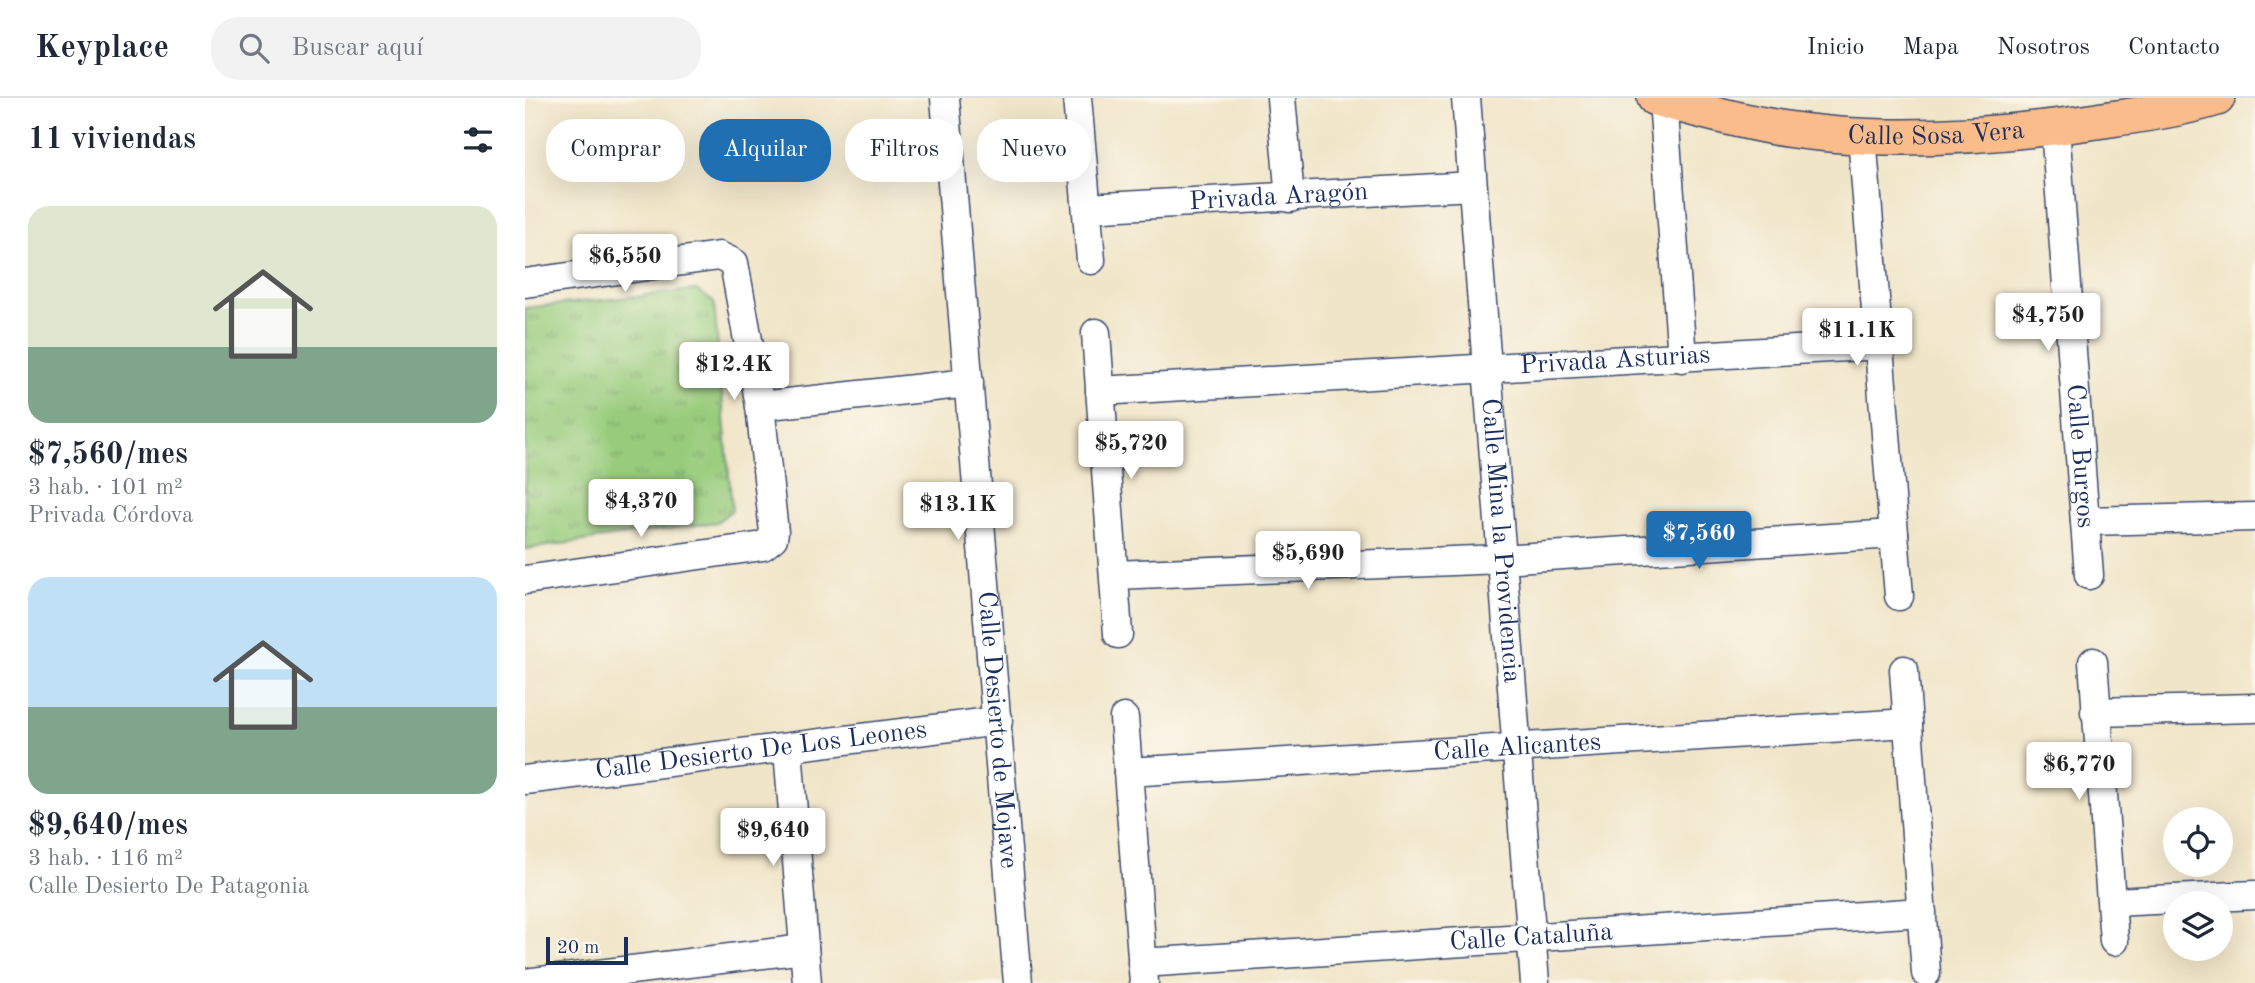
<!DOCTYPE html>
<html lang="es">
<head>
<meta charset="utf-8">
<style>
  :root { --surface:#fff; --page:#f2f2f3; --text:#1f2937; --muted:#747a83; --line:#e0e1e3; --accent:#1f6fb2 }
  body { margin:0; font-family:"Old Standard TT",serif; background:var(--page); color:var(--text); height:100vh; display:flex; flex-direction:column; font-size:26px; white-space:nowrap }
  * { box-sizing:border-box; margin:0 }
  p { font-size:23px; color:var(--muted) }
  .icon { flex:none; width:38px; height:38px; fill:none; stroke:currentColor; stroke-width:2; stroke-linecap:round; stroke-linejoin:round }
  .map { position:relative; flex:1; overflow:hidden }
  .drawer { display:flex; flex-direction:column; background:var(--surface); width:525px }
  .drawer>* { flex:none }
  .hud { position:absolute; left:21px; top:21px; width:665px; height:63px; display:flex; gap:14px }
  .tools { position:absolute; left:1638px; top:709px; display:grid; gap:14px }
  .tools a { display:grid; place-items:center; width:70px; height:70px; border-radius:50%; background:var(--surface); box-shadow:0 7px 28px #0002; font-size:35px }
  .scale { position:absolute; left:21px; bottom:18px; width:82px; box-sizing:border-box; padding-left:7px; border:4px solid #1b2f5e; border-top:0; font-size:19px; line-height:24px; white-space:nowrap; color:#1b2f5e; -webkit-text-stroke:5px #fbf7ec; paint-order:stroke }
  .price { position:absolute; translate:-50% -60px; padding:0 16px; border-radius:7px; background:#fff; color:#222; font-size:23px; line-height:46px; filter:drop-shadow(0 2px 4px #0008) }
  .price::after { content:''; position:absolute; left:50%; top:42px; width:21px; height:16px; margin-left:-10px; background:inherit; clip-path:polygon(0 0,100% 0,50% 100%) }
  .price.active { background:var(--accent); color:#fff }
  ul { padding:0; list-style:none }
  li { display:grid; align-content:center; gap:14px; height:371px; padding:0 28px }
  li span { display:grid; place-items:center; height:217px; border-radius:21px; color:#555 }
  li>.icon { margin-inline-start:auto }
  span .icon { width:126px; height:126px; fill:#fffc; stroke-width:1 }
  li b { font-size:30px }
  h2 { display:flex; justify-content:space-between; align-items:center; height:84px; padding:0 28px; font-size:30px }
  .tag { padding:0 24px; border-radius:28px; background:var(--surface); box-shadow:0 7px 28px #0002; font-size:24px; line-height:63px }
  .tag.active { background:var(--accent); color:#fff }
  header { display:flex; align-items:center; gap:42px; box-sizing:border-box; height:98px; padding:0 35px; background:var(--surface); border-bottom:2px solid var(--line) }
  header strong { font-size:33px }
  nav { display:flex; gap:38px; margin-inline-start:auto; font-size:24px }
  .search { width:490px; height:63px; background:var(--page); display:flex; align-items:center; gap:18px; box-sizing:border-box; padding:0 24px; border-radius:28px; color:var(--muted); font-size:26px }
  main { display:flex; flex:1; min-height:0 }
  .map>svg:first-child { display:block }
</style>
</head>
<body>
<header>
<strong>Keyplace</strong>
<div class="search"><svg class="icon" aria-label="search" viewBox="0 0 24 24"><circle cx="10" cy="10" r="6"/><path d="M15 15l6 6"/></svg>Buscar aquí</div>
<nav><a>Inicio</a><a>Mapa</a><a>Nosotros</a><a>Contacto</a></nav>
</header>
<main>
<section class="drawer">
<h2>11 viviendas<svg class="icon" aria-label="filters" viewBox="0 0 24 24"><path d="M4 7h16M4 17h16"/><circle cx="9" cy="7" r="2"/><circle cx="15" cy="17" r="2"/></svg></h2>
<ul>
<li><span style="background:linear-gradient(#dfe7d0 65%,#7fa58c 0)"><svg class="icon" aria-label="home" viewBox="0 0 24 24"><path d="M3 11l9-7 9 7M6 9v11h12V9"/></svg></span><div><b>$7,560/mes</b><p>3 hab. · 101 m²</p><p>Privada Córdova</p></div></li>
<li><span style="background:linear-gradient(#bfe0f5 60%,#7fa58c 0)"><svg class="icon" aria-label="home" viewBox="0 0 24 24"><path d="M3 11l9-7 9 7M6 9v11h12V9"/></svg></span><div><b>$9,640/mes</b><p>3 hab. · 116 m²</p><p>Calle Desierto De Patagonia</p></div></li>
</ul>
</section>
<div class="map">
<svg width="1730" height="885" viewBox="0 0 1730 885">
  <defs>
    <pattern id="park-tufts" width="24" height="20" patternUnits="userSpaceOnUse" patternTransform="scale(1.75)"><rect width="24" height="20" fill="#98cc7c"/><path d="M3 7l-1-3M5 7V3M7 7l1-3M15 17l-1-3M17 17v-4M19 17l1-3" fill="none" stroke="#7ba669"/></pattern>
  </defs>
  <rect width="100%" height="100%" fill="#fbf7ec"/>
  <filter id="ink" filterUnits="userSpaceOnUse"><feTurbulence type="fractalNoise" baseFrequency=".0143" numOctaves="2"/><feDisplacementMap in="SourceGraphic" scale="14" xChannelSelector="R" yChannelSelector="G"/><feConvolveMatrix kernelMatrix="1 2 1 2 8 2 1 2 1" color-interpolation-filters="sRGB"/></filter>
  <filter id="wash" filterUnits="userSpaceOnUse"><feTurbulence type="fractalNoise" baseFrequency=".00686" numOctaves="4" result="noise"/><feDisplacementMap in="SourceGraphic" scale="28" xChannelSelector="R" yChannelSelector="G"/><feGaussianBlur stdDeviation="1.57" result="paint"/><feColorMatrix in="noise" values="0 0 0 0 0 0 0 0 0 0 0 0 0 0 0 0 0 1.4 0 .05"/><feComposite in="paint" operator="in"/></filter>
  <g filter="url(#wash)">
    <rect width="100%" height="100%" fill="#f0e5c8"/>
    <!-- park -->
    <polygon fill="url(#park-tufts)" stroke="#5a7e6d" stroke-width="2" points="171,192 189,204 207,412 192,424 0,451 0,210"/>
  </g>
  <g filter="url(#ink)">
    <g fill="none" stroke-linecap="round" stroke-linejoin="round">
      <!-- minor casing -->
      <g stroke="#3b4a6e" stroke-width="31">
        <g id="minor">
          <path id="s1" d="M420,0L493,885"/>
          <polyline points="552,0 566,162"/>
          <polyline points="756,0 765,100"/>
          <path id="s2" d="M941,0L1010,885"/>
          <polyline points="1138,2 1157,260"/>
          <path id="s3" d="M1530,30L1564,477"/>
          <polyline points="1337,38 1374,498"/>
          <path id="s4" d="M562,110L947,88"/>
          <polyline points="0,185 194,158 209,165 235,308 249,434 248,440 238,448 0,482"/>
          <polyline points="571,235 593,536"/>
          <path id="s5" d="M575,293L1355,247"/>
          <polyline points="235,308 444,285"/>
          <polyline points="1560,423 1730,419"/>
          <polyline points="589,477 976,461 1369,436"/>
          <polyline points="1568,564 1589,843"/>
          <polyline points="1379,572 1401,875"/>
          <polyline points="1570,614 1730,610"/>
          <polyline points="599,620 619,885"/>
          <polyline points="263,652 282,885"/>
          <path id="s6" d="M603,674L1383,625"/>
          <path id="s7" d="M0,682L473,623"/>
          <polyline points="1588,804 1730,797"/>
          <path id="s8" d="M617,865L1397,814"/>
          <polyline points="0,885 279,851"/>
        </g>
      </g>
      <!-- major casing -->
      <g stroke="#3b4a6e" stroke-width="38">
        <g id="major">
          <path id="s9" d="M1130,0C1169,11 1209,22 1249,29C1354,47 1467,39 1572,23C1612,17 1654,12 1692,0"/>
        </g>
      </g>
      <!-- minor -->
      <use href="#minor" stroke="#fff" stroke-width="28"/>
      <!-- major -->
      <use href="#major" stroke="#f9bc8a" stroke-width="35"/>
    </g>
  </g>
  <g text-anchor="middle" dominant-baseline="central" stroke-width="7" stroke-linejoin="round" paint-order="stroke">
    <!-- street labels -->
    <g font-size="26" fill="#1b2f5e" stroke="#fbf7ec">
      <text stroke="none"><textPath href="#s9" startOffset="285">Calle Sosa Vera</textPath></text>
      <text stroke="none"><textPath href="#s4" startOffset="192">Privada Aragón</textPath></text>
      <text stroke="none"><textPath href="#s5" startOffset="516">Privada Asturias</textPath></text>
      <text stroke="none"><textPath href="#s3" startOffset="329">Calle Burgos</textPath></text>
      <text stroke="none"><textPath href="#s2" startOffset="444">Calle Mina la Providencia</textPath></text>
      <text stroke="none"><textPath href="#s1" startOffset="634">Calle Desierto de Mojave</textPath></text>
      <text stroke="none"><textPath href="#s6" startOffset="390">Calle Alicantes</textPath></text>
      <text stroke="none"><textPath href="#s7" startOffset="238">Calle Desierto De Los Leones</textPath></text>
      <text stroke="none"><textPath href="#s8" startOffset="390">Calle Cataluña</textPath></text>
    </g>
  </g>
</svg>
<div class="tools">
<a><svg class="icon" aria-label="locate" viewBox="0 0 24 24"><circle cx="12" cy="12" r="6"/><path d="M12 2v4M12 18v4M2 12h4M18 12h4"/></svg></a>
<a><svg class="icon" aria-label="layers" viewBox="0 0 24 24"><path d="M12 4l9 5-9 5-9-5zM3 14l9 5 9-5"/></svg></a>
</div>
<div class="scale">20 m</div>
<b class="price" style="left:100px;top:196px">$6,550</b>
<b class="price" style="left:1523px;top:255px">$4,750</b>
<b class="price" style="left:1332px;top:270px">$11.1K</b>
<b class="price" style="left:209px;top:304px">$12.4K</b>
<b class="price" style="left:606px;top:383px">$5,720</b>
<b class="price" style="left:116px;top:441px">$4,370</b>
<b class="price" style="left:433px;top:444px">$13.1K</b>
<b class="price active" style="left:1174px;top:473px">$7,560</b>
<b class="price" style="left:783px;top:493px">$5,690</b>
<b class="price" style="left:1554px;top:704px">$6,770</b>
<b class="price" style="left:248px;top:770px">$9,640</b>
<div class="hud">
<a class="tag">Comprar</a>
<a class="tag active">Alquilar</a>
<a class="tag">Filtros</a>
<a class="tag">Nuevo</a>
</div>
</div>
</main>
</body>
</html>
